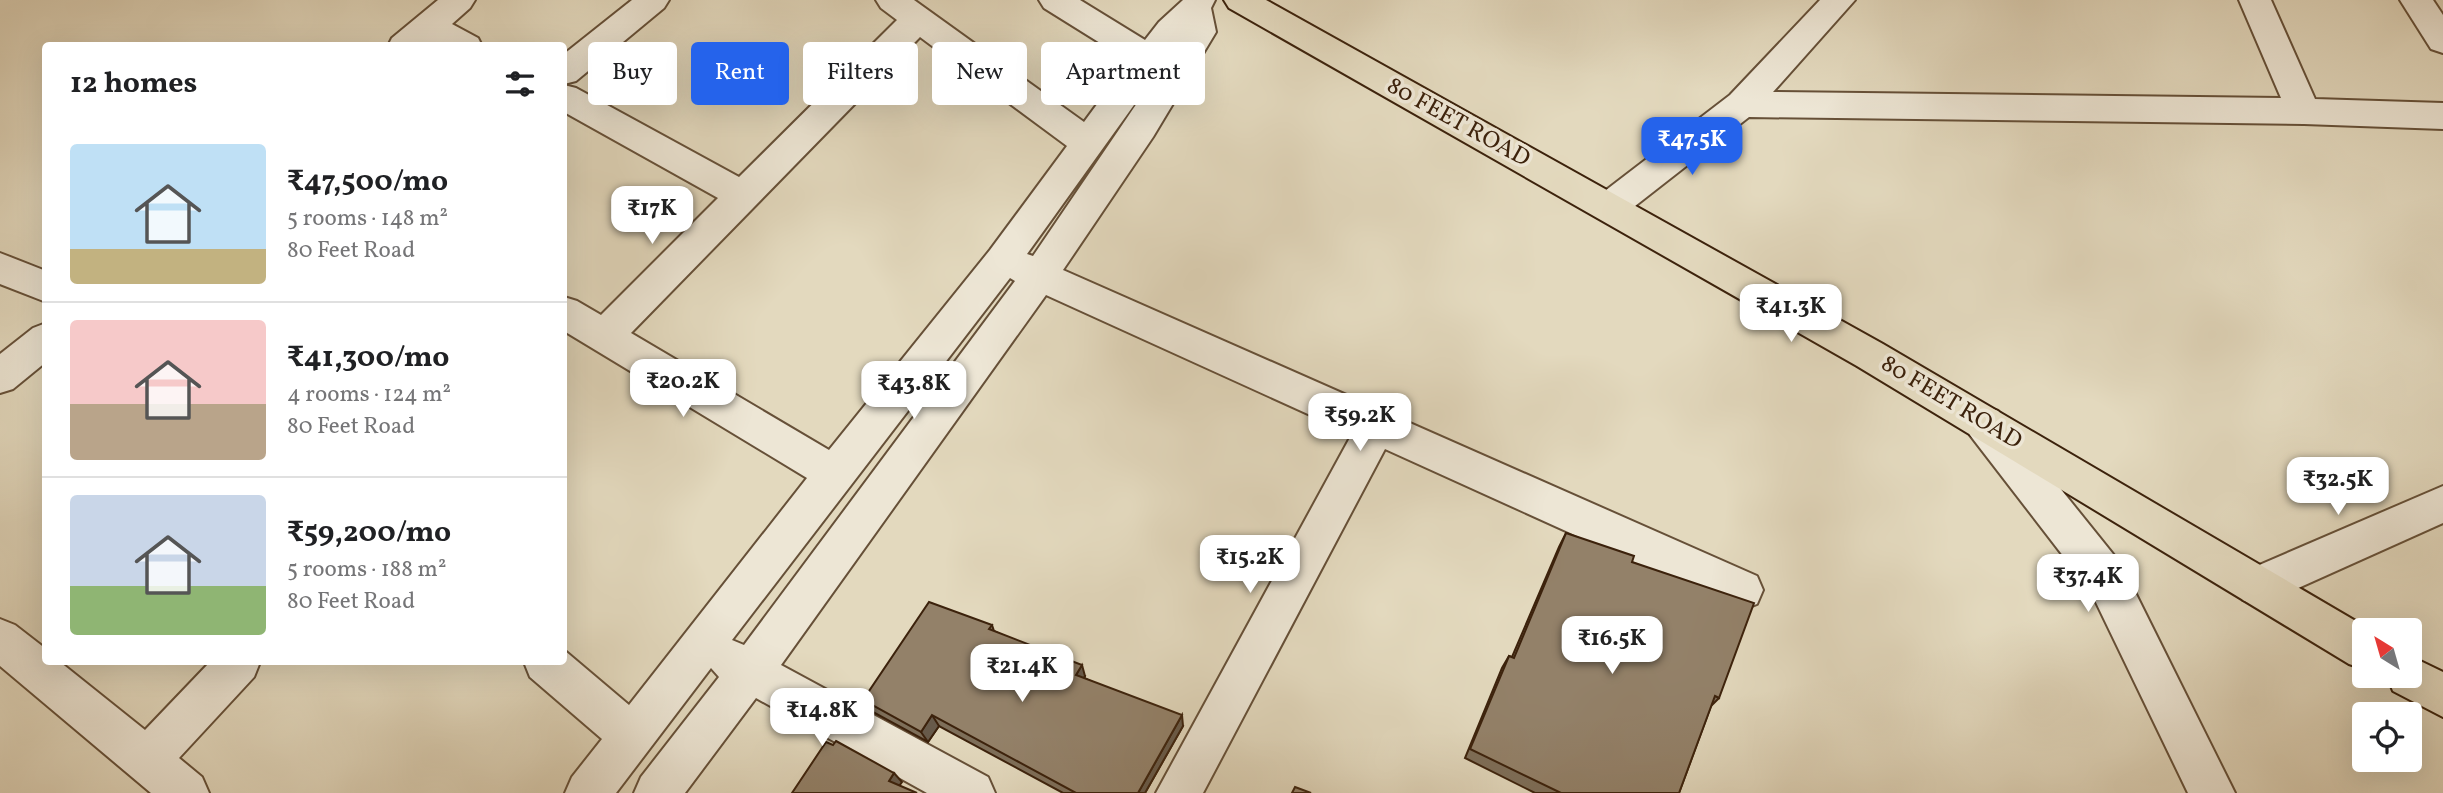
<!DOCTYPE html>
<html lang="en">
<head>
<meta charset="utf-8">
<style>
  :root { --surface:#fff; --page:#f6f6f6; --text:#202124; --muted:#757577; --line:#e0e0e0; --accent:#2563eb }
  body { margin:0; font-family:Vollkorn,serif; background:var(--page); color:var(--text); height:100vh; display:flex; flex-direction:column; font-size:26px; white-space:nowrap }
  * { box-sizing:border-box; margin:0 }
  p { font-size:23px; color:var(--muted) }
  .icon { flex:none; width:38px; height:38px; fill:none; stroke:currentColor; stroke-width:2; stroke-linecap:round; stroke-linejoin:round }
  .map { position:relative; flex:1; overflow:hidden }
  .panel { position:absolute; left:42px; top:42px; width:525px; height:623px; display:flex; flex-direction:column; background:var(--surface); border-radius:7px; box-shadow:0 7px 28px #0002 }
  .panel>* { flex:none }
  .banner { position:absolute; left:588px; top:42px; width:665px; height:63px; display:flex; gap:14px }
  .needle { width:46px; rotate:323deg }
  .tools { position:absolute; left:2352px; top:618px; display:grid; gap:14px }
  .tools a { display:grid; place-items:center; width:70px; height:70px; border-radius:7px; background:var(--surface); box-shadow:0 7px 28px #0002; font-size:35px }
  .price { position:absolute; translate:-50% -60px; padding:0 16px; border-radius:14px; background:#fff; color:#222; font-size:23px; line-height:46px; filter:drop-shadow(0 2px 4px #0008) }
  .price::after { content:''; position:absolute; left:50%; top:42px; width:21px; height:16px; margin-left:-10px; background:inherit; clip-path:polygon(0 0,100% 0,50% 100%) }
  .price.on { background:var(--accent); color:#fff }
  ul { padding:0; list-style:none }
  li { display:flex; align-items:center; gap:21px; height:175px; padding:0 28px }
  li+li { border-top:2px solid var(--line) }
  li span { display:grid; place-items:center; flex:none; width:196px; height:140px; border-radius:7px; color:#555 }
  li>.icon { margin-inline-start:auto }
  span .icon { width:84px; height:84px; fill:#fffc; stroke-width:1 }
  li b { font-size:30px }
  h2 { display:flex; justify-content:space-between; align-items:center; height:84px; padding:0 28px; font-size:30px }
  .chip { padding:0 24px; border-radius:7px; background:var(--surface); box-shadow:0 7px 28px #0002; font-size:24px; line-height:63px }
  .chip.on { background:var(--accent); color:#fff }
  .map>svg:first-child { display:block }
</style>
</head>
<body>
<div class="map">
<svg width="2443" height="793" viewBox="0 0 2443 793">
  <rect width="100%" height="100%" fill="#e3d9be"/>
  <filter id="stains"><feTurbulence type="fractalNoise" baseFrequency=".00286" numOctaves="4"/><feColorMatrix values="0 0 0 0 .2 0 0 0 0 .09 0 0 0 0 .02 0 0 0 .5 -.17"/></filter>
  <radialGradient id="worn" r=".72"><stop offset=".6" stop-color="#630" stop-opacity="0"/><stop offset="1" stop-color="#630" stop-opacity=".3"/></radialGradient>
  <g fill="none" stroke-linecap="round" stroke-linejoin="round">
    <!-- minor casing -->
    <g stroke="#665038" stroke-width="4">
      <g id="minor">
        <polygon points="438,0 475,0 470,8 452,24 478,38 482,46 438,46 431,42 426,46 388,46 392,38"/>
        <polygon points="632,0 669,0 664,8 576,81 564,84 564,54"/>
        <path d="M876,0H914L1084,122L1129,61L1044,8L1039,0H1080L1145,40L1159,22L1183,0H1215L1211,8L1216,32L1153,137L1063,270L1757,576L1763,590L1757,604L1742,610L1727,604L1385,449L1203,793H1156L1352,434L1046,295L781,665L988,777L995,793H927L756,698L685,793H634L641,777L719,677L711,668L616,793H565L572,777L602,739L530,677L524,662H564V650L629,705L807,478L564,331V297L577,301L601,315L718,198L564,112V85L576,88L739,177L897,20L881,8ZM920,37L1067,146L990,250L829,450L631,333ZM1167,59L1033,256L1027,254ZM1010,278L1015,281L744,645L732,640Z"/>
        <polygon points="1820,0 1855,0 1773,92 2281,98 2239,0 2271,0 2315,99 2443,103 2443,129 2304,124 1749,117 1621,217 1609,221 1597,217 1591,207 1597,197 1730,95"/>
        <polygon points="2400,0 2433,0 2443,15 2443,53 2431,49"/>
        <polygon points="0,253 46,271 46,302 0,284"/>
        <polygon points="46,323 46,362 13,389 0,393 0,354 33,328"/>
        <polygon points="1984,406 1998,411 2121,564 2235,793 2188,793 2091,592 1970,435 1965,423 1970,411"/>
        <polygon points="2443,486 2443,523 2258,606 2243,600 2237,586 2243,572"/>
        <polygon points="0,619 15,625 46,649 46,662 60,662 145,730 210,662 260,662 254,677 179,758 202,777 209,793 151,793 0,666"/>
      </g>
    </g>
    <!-- major casing -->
    <g stroke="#3c220c" stroke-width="4">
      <g id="major">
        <polygon points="1224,0 1266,0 1883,344 2371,630 2364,630 2364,669 2349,664 1857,366 1229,8"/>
        <polygon points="2410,656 2443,672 2443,717 2393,691 2387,676 2410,676"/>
      </g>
    </g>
    <!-- minor -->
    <use href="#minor" fill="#ede6d5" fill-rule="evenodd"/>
    <!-- major -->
    <use href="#major" fill="#e3d9be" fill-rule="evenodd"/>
  </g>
  <!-- wall -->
  <g fill="#7e6f5a" stroke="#3c220c" stroke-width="2">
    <polygon points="1566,533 1632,562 1719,698 1711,706 1679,793 1535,793 1465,758 1502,668 1509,656 1512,657 1559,547"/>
    <polygon points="992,625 994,631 1085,676 1084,678 1183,726 1145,793 1063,793 939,726 928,742 871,711 863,700"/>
  </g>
  <!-- shaded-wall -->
  <g fill="#675a4a" stroke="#3c220c" stroke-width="2">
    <polygon points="1082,665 1085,676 1079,686 1076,675"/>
    <polygon points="932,715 939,726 928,742 921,732"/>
    <polygon points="1182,715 1183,726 1145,793 1138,793"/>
    <polygon points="894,773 902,782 896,790 889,781"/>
  </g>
  <!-- building -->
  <g fill="#938169" stroke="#3c220c" stroke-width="2">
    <polygon points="1566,533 1634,556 1632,562 1754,603 1719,698 1715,696 1679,793 1561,793 1470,749 1509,656 1514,658"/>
    <polygon points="929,602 992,625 989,629 1082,665 1076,675 1182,715 1138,793 1076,793 932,715 921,732 863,700"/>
    <polygon points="836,741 894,773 889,781 917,793 792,793 826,742 833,745"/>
    <polygon points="1295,787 1311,793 1292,793"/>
  </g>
  <g text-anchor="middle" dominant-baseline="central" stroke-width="7" stroke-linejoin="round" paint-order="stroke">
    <!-- street labels -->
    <g font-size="24" fill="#3c220c" stroke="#ede6d5">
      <text transform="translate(1458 123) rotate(29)">80 FEET ROAD</text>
      <text transform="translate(1951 403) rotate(31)">80 FEET ROAD</text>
    </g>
  </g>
  <rect width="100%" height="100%" filter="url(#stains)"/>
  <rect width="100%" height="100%" fill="url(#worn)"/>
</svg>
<div class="tools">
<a><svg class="needle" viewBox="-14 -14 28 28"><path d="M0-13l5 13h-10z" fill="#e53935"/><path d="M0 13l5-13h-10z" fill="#757577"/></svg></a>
<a><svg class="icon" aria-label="locate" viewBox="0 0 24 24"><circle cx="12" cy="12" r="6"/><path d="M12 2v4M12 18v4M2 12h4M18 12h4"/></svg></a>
</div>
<b class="price on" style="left:1692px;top:177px">₹47.5K</b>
<b class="price" style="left:652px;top:246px">₹17K</b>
<b class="price" style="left:1791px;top:344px">₹41.3K</b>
<b class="price" style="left:683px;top:419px">₹20.2K</b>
<b class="price" style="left:914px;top:421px">₹43.8K</b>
<b class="price" style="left:1360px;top:453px">₹59.2K</b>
<b class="price" style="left:2338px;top:517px">₹32.5K</b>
<b class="price" style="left:1250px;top:595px">₹15.2K</b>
<b class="price" style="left:2088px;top:614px">₹37.4K</b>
<b class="price" style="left:1612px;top:676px">₹16.5K</b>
<b class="price" style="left:1022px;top:704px">₹21.4K</b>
<b class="price" style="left:822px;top:748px">₹14.8K</b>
<div class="banner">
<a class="chip">Buy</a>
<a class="chip on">Rent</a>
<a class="chip">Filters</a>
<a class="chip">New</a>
<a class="chip">Apartment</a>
</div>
<section class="panel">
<h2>12 homes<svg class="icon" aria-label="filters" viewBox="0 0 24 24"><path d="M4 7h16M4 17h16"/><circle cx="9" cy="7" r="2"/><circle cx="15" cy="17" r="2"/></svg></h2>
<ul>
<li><span style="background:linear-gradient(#bfe0f5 75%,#c2b280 0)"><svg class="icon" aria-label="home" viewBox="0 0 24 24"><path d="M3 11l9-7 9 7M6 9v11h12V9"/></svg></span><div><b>₹47,500/mo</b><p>5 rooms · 148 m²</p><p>80 Feet Road</p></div></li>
<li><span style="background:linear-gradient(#f6c9c9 60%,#b9a48a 0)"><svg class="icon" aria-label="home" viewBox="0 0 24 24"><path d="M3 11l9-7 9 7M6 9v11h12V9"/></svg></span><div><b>₹41,300/mo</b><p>4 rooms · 124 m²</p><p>80 Feet Road</p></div></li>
<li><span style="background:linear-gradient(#c9d6e8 65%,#8fb573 0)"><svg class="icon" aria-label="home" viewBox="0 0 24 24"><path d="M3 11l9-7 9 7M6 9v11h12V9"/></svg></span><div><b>₹59,200/mo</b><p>5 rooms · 188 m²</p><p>80 Feet Road</p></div></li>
</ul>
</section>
</div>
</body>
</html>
